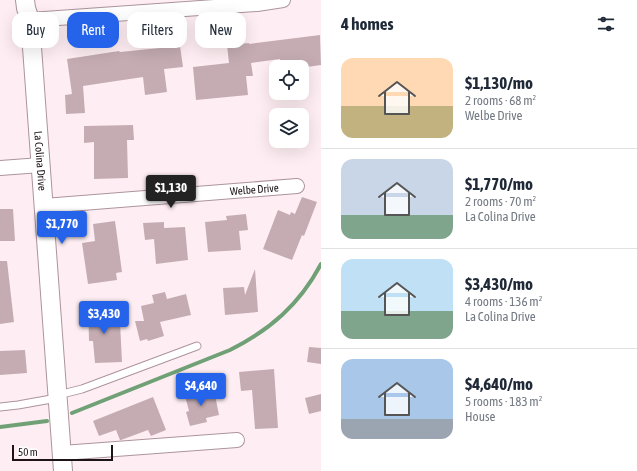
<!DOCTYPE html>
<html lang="en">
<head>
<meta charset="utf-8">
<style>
  :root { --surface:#fff; --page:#f2f2f3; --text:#1f2937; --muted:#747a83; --line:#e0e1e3; --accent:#2563eb }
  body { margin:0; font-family:"Asap Condensed",sans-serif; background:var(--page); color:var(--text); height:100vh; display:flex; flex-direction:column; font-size:15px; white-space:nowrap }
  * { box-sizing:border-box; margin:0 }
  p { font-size:13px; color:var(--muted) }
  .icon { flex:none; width:22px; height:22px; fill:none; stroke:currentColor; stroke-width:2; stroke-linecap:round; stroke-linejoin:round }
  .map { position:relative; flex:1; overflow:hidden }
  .details { display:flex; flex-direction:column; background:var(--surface); width:316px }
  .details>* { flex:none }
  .hud { position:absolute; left:12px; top:12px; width:249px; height:36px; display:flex; gap:8px }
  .buttons { position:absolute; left:269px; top:60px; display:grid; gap:8px }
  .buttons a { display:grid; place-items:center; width:40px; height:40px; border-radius:8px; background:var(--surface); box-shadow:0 4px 16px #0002; font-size:20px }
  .scale { position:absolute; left:12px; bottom:10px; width:101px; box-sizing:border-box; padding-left:4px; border:2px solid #1d1417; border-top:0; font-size:11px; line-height:14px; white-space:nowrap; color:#1d1417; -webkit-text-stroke:3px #fff; paint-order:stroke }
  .price { position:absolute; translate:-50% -34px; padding:0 9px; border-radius:4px; background:var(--accent); color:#fff; font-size:13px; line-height:26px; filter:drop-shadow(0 1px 2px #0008) }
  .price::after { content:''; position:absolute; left:50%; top:24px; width:12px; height:9px; margin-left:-6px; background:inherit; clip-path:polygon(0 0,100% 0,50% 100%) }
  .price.selected { background:#222; color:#fff }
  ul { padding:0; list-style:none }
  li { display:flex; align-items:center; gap:12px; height:100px; padding:0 20px }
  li+li { border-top:1px solid var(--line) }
  li span { display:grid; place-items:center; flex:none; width:112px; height:80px; border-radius:12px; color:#555 }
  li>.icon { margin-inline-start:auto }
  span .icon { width:48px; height:48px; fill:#fffc; stroke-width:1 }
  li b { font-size:17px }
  h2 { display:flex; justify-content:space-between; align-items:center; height:48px; padding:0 20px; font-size:17px }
  .chip { padding:0 14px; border-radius:12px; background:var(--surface); box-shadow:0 4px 16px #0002; font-size:14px; line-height:36px }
  .chip.selected { background:var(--accent); color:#fff }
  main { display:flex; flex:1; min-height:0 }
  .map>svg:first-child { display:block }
</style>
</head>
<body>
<main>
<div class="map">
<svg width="321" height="471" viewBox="0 0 321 471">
  <rect width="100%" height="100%" fill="#feeef3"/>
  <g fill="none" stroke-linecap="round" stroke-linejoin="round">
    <!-- stream -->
    <g stroke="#70a076" stroke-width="4">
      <path d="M72,413L230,350C270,330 300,304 321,264"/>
      <polyline points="0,427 47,421"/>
    </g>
  </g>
  <!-- building -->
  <g fill="#c5acb3">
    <polygon points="320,35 321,65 307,67 281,67 280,59 251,63 253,76 246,76 248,95 196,100 193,67 229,63 227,45 249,43 249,44"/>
    <polygon points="180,46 183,67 164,69 167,92 145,95 143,77 83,86 85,113 66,114 65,95 72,94 67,59 119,51 120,52"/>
    <polygon points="133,125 134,140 127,140 128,178 94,179 94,142 84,143 84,126"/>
    <polygon points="302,197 317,202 304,236 302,235 292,260 263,249 278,210 290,215 291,212 295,214"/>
    <polygon points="0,209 13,209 15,241 0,241"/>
    <polygon points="246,214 248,230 239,231 241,250 208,252 205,222 227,220 226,216"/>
    <polygon points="115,221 122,272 116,273 117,280 88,284 82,243 95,241 93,224"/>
    <polygon points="164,222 164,228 185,227 188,260 156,264 154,239 145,240 143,223"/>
    <polygon points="0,261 7,261 14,322 0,324"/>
    <polygon points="255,269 258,312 225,315 223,288 244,287 245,295"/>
    <polygon points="165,292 167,299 186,294 191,315 160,322 164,336 148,341 147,339 140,341 135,321 144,321 141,306 154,303 152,295"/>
    <polygon points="105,302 106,323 120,322 122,362 95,363 93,341 89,341 88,303"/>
    <polygon points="309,347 321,348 321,364 307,362"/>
    <polygon points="25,350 27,373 0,375 0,351"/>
    <polygon points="274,369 278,428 255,429 252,390 241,391 239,372"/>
    <polygon points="214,390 219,415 206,418 207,422 190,426 186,412 189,411 185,396"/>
    <polygon points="321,394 321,411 309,414 305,398"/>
    <polygon points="153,397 166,430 151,436 148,430 121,440 120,440 116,430 99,436 93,421"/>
  </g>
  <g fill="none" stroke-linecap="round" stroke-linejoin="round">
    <!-- service casing -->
    <g stroke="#ac949b" stroke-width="9">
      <g id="service">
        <polyline points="58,395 82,389 197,346"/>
        <polyline points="0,407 18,405 57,398"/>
      </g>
    </g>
    <!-- minor casing -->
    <g stroke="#ac949b" stroke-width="16">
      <g id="minor">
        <polyline points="30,20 257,4 283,0"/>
        <polyline points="0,168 41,165"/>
        <path id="s1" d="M44,206L297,186"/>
        <polyline points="62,453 237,440"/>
      </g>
    </g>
    <!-- tertiary casing -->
    <g stroke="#ac949b" stroke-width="20">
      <g id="tertiary">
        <path id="s2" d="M25,0L26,8L30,20L63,471"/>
      </g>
    </g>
    <!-- service -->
    <use href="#service" stroke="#fff" stroke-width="7"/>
    <!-- minor -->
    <use href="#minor" stroke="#fff" stroke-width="14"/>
    <!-- tertiary -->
    <use href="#tertiary" stroke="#fff" stroke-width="18"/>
  </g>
  <g text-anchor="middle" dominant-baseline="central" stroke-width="3" stroke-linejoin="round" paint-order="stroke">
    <!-- street labels -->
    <g font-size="11" fill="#1d1417" stroke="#fff">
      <text stroke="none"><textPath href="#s2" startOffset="162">La Colina Drive</textPath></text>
      <text stroke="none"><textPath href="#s1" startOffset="211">Welbe Drive</textPath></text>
    </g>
  </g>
</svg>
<div class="buttons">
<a><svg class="icon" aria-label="locate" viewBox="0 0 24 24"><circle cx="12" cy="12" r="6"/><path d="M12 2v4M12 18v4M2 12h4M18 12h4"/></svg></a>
<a><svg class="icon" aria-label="layers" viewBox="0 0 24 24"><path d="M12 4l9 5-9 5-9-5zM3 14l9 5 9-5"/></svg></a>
</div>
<div class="scale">50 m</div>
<b class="price selected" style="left:171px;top:209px">$1,130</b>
<b class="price" style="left:62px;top:245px">$1,770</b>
<b class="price" style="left:104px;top:335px">$3,430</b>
<b class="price" style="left:201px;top:407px">$4,640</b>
<div class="hud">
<a class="chip">Buy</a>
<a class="chip selected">Rent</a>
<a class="chip">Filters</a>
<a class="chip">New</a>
</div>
</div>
<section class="details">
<h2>4 homes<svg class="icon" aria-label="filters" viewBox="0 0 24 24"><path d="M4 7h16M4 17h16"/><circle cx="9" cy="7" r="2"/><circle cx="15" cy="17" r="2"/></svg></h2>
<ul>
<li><span style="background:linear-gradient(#ffd9b3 60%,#c2b280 0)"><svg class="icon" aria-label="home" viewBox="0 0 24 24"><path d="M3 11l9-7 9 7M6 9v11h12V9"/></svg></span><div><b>$1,130/mo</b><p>2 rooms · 68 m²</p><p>Welbe Drive</p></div></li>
<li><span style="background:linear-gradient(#c9d6e8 70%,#7fa58c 0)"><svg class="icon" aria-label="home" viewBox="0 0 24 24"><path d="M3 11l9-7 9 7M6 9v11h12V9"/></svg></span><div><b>$1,770/mo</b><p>2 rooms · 70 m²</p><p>La Colina Drive</p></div></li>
<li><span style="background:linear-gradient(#bfe0f5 65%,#7fa58c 0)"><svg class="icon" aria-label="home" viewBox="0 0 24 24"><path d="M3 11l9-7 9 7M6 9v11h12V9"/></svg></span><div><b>$3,430/mo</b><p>4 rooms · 136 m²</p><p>La Colina Drive</p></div></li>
<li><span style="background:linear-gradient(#a9c7e8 75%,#9aa5b1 0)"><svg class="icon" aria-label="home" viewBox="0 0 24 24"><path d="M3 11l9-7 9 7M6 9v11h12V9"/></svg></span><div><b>$4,640/mo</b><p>5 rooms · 183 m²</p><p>House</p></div></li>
</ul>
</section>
</main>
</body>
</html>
